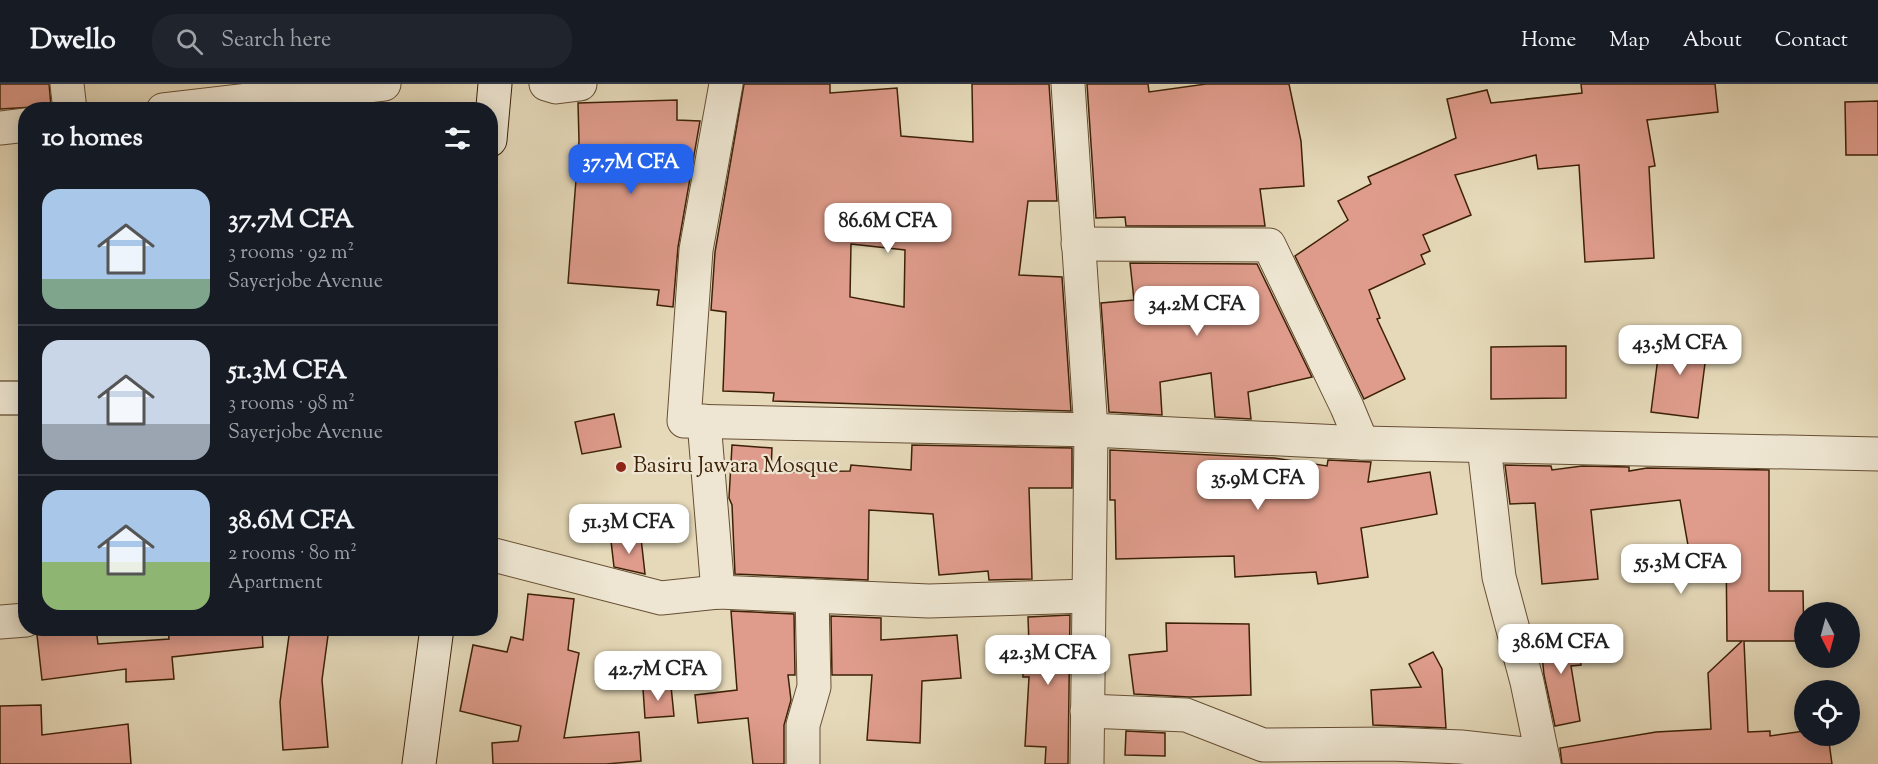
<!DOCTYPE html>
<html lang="en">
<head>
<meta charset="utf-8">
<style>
  :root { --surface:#171b24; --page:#20242c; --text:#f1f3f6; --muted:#9ea1a6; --line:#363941; --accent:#2563eb }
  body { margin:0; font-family:"Sorts Mill Goudy",serif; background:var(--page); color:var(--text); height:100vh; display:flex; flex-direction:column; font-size:22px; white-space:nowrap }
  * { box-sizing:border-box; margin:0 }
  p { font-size:20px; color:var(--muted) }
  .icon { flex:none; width:33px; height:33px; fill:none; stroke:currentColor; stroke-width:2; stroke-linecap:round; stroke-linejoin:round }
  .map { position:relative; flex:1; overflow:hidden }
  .side { position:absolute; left:18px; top:18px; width:480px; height:534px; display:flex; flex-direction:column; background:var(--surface); border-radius:24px; box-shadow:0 3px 15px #0003 }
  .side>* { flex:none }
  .needle { width:39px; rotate:174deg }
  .tools { position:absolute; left:1794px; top:518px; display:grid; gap:12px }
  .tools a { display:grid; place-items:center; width:66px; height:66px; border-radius:50%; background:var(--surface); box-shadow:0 3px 15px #0003; font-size:30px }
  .price { position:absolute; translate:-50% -51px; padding:0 14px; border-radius:12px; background:#fff; color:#222; font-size:20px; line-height:39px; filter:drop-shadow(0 2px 3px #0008) }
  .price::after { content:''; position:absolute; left:50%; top:36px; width:18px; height:14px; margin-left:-9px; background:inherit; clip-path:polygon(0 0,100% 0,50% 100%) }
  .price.on { background:var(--accent); color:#fff }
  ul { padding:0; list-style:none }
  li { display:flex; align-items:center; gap:18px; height:150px; padding:0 24px }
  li+li { border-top:2px solid var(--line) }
  li span { display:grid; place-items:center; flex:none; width:168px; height:120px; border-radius:18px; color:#555 }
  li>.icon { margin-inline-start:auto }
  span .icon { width:72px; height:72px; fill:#fffc; stroke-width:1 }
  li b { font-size:26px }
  h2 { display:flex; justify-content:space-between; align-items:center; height:72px; padding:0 24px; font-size:26px }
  header { display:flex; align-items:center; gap:36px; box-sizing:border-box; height:84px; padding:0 30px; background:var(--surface); border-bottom:2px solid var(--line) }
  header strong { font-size:28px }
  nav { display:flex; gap:33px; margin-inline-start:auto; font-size:21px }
  .search { width:420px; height:54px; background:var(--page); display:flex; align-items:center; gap:15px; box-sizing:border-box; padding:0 21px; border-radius:24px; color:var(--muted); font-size:22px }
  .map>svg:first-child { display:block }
</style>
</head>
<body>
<header>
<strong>Dwello</strong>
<div class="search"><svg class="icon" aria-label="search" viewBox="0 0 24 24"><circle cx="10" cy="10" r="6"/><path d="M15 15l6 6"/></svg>Search here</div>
<nav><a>Home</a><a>Map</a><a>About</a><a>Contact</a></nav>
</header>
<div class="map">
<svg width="1878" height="680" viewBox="0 0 1878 680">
  <rect width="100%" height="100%" fill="#e5d9b9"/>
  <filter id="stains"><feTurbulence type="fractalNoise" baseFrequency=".00333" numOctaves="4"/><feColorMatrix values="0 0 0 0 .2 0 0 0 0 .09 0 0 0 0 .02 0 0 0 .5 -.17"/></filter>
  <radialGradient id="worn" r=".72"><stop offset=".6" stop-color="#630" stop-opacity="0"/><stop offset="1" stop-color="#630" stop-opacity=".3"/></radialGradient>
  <!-- building -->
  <g fill="#df9c8c" stroke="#3d2107" stroke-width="1.5" fill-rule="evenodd">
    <polygon points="0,0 49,0 51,22 0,25"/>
    <path d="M744,0H830V9L897,4L901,52L973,58L972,0H1049L1057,117H1028L1019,191L1062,193L1071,327L773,317L774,309L723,307L726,228L711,226L715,168ZM851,160L905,166L904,223L850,213Z"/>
    <polygon points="1087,0 1148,0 1149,8 1206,0 1289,0 1301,57 1304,102 1260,105 1265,142 1126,142 1125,133 1096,134"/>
    <polygon points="1581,0 1715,0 1718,28 1647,36 1655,82 1649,83 1654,174 1585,178 1579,81 1538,85 1536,71 1455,91 1471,131 1423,151 1430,167 1421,171 1425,180 1369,206 1380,234 1377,235 1405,295 1364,315 1295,172 1348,136 1338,117 1371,100 1368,93 1456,54 1447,15 1487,6 1491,19 1582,9"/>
    <polygon points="677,16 677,36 700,37 678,163 673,223 657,221 659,206 568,199 579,57 578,19"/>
    <polygon points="1878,17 1878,71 1846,71 1845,18"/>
    <polygon points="1130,179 1257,180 1312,293 1248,308 1251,335 1215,333 1211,289 1160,298 1162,331 1109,328 1101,219 1134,216"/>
    <polygon points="1661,250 1708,256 1698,334 1651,328"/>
    <polygon points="1566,262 1566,314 1491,315 1491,263"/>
    <polygon points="614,330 621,363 582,370 575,338"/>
    <polygon points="732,361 772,364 771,388 850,387 851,381 911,386 912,361 1072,364 1072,404 1029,404 1032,495 989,496 988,487 939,491 933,430 869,426 868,496 735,490 732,421 729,414"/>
    <polygon points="1110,366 1274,374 1327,382 1328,376 1371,378 1368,398 1430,388 1437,430 1361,444 1368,493 1318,500 1316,488 1235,493 1234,472 1116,475 1115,416 1110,416"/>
    <polygon points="1505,381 1551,382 1552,386 1582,382 1629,383 1629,387 1647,384 1769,386 1769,507 1803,507 1804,557 1744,557 1748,648 1770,647 1770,652 1804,647 1804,651 1828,651 1832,680 1562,680 1560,664 1656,648 1711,645 1708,589 1742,557 1727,557 1726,461 1689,467 1680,416 1591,426 1598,495 1542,500 1535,419 1510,420"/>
    <polygon points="641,454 645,490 614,483 611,457"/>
    <polygon points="528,510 574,515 568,566 579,569 564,654 639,648 641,677 606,680 493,680 492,659 518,657 521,642 460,627 473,561 507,568 511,553 523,556"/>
    <polygon points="731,527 794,530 795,591 788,591 791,616 784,641 784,680 753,680 748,634 698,639 695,611 737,606"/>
    <polygon points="1070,531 1068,680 1045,680 1046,663 1025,662 1029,593 1023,593 1022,562 1029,561 1028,533"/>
    <polygon points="831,532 881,534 881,556 957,551 961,594 922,597 920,659 867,656 872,591 832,591"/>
    <polygon points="1166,539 1249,540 1251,611 1189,613 1134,610 1129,571 1167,567"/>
    <polygon points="58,544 96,544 98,560 169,555 168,544 262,544 263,563 172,573 174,595 126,598 126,585 42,596 37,551 41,547"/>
    <polygon points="290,544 329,544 322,596 328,663 283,666 280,618"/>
    <polygon points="1577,548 1581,581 1571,582 1580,637 1555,642 1544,591 1540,552"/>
    <polygon points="1433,568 1442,585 1446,644 1373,641 1371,606 1421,603 1409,580"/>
    <polygon points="671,602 674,632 645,634 643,605"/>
    <polygon points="41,621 42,651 128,640 131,680 0,680 0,622"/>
    <polygon points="1126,647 1165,649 1165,672 1125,671"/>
  </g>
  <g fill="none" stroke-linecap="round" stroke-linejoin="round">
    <!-- street casing -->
    <g stroke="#674f34" stroke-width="35">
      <g id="street">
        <polyline points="67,0 70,26"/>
        <polyline points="546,0 556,3 580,0"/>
        <polyline points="726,0 696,166 684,337 1091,346 1362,359 1878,370"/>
        <polyline points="1068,0 1091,346 1087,680"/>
        <polyline points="163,26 384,0"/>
        <polyline points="0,44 26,41"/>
        <polyline points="1078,160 1269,161 1347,323 1362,359"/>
        <polyline points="704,337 718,508"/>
        <polyline points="1484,362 1499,493 1527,598 1544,680"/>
        <polyline points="490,470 661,514 718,508 929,517 1088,512"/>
        <polyline points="0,538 26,536"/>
        <polyline points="1087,627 1186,631 1263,661 1390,660 1461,663 1542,672"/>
        <polyline points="803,680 803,641 814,603 812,512"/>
      </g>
    </g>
    <!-- secondary casing -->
    <g stroke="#3d2107" stroke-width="35">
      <g id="secondary">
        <polyline points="490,56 495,0"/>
        <polyline points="0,314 26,314"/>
        <polyline points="419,680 437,544"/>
      </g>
    </g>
    <!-- street -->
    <use href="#street" stroke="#eee6d2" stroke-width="33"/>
    <!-- secondary -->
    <use href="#secondary" stroke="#eee6d2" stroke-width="33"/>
  </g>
  <!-- markers -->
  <circle fill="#8f2418" stroke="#eee6d2" stroke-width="2" cx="621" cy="383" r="6"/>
  <g text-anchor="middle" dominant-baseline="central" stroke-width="4.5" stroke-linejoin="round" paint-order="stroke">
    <!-- poi labels -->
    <g font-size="22" fill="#3d2107" stroke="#eee6d2" text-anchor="start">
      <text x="633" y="383">Basiru Jawara Mosque</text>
    </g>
  </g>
  <rect width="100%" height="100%" filter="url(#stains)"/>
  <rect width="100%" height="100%" fill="url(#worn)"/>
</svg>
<div class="tools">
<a><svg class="needle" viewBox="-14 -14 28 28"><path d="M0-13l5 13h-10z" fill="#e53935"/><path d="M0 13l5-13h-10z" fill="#9ea1a6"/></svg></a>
<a><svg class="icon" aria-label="locate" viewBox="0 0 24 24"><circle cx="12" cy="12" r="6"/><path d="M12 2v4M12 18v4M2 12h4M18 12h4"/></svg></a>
</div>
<b class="price on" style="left:631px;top:111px">37.7M CFA</b>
<b class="price" style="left:888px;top:170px">86.6M CFA</b>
<b class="price" style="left:1197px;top:253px">34.2M CFA</b>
<b class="price" style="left:1680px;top:292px">43.5M CFA</b>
<b class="price" style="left:1258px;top:427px">35.9M CFA</b>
<b class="price" style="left:629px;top:471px">51.3M CFA</b>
<b class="price" style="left:1681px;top:511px">55.3M CFA</b>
<b class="price" style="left:1561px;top:591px">38.6M CFA</b>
<b class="price" style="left:1048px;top:602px">42.3M CFA</b>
<b class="price" style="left:658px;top:618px">42.7M CFA</b>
<section class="side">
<h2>10 homes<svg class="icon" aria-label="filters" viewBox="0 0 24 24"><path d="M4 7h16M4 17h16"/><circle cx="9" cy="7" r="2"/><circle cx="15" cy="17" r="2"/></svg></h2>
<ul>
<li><span style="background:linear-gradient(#a9c7e8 75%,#7fa58c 0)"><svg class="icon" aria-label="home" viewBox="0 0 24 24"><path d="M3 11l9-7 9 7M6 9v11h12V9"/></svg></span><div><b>37.7M CFA</b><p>3 rooms · 92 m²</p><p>Sayerjobe Avenue</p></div></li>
<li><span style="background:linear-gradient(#c9d6e8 70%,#9aa5b1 0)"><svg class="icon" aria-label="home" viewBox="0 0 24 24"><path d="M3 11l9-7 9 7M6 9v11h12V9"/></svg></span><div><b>51.3M CFA</b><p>3 rooms · 98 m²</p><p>Sayerjobe Avenue</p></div></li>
<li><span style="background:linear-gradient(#a9c7e8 60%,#8fb573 0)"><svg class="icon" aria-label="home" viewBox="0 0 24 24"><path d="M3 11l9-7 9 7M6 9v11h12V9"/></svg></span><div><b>38.6M CFA</b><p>2 rooms · 80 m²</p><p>Apartment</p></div></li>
</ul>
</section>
</div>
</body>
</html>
